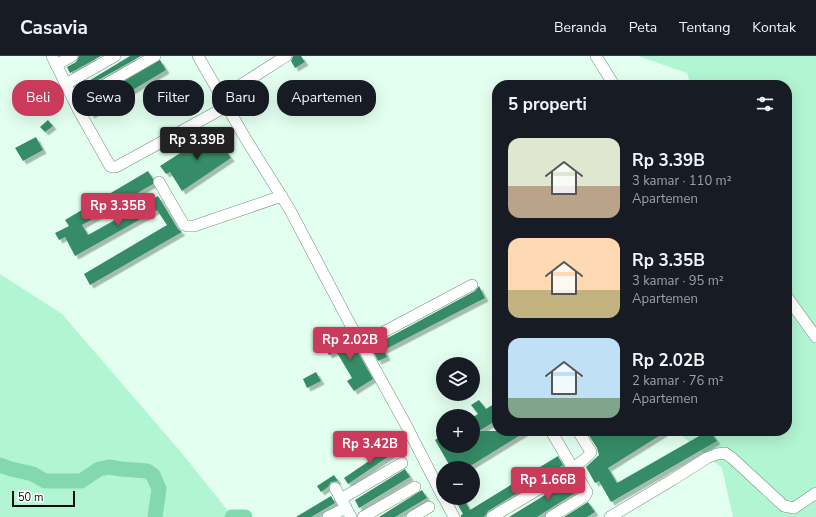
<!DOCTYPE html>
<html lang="id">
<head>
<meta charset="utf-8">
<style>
  :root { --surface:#171b24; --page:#20242c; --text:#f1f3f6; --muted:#9ea1a6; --line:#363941; --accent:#ca3a5b }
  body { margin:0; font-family:"Nunito Sans",sans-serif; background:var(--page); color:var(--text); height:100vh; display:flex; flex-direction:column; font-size:15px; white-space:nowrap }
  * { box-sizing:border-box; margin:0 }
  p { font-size:13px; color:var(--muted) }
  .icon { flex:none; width:22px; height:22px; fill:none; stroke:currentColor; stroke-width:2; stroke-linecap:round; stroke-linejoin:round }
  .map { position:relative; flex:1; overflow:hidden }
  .sheet { position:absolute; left:492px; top:24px; width:300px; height:356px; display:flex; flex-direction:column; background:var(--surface); border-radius:16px; box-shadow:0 4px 16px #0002 }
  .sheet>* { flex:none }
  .guide { position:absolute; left:12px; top:24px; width:380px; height:36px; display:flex; gap:8px }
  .tools { position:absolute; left:436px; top:301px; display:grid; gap:8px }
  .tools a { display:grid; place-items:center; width:44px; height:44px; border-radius:50%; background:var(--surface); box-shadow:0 4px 16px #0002; font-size:20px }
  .scale { position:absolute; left:12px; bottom:10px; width:63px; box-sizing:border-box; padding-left:4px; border:2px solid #060f0a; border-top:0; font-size:11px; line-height:14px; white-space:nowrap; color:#060f0a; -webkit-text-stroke:3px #fff; paint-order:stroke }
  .price { position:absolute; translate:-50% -34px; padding:0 9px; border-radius:4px; background:var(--accent); color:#fff; font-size:13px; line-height:26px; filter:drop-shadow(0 1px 2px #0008) }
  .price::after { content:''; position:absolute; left:50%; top:24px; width:12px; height:9px; margin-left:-6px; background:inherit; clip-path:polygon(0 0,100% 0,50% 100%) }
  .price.on { background:#222; color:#fff }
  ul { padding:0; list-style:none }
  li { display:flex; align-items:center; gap:12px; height:100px; padding:0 16px }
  li span { display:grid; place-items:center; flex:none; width:112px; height:80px; border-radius:12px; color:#555 }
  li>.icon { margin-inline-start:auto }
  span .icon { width:48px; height:48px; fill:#fffc; stroke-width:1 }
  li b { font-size:17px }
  h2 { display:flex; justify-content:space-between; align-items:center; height:48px; padding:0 16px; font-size:17px }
  .tag { padding:0 14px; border-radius:16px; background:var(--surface); box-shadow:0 4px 16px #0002; font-size:14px; line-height:36px }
  .tag.on { background:var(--accent); color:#fff }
  header { display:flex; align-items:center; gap:24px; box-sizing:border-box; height:56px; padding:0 20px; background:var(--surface); border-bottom:1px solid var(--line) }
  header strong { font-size:19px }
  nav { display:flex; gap:22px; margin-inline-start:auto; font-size:14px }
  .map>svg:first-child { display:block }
</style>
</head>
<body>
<header>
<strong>Casavia</strong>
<nav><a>Beranda</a><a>Peta</a><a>Tentang</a><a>Kontak</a></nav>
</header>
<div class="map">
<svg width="816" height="461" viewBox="0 0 816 461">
  <defs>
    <filter id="shadow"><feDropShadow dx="3.5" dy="3.5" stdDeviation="0" flood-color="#0004"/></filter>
  </defs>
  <rect width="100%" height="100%" fill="#e2ffef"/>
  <!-- green -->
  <g fill="#b2f5d2">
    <polygon points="638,0 816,0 816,461 733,461 722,412 676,375 787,375 787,29 691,29 687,17"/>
    <polygon points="0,218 62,258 180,395 233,461 0,461"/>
  </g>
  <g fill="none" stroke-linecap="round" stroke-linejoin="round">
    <!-- river -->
    <g stroke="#83d8ae" stroke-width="15">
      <polyline points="0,409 11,413 33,418 45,425 81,425 99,413 109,411 121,413 147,415 153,419 159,433 155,461"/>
      <polyline points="232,461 245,461"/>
    </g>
  </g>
  <!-- building -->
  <g fill="#358c66" filter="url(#shadow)">
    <polygon points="79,0 101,0 70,17 67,11 76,6"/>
    <polygon points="130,0 141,0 79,35 77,32"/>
    <polygon points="293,0 301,0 305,6 295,12 291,5"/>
    <polygon points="160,4 166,14 91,59 85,49 86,47"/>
    <polygon points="48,64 53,70 45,76 40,71"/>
    <polygon points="216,74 221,83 219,84 231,102 182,135 170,116 166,118 160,110"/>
    <polygon points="36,81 43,94 23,105 15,92"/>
    <polygon points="148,115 153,123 153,128 82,169 88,179 158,140 178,173 182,176 90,229 84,218 167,169 157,154 75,200 65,181 59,184 55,177 69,170 65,164"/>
    <polygon points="479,230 485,242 384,294 387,301 378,305 371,291 475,235"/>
    <polygon points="347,277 373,323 354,335 347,325 352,322 336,295 329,299 323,290"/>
    <polygon points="316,316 321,325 307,332 303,323"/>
    <polygon points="479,344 486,353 497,346 497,364 479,375 527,375 467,412 451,412 435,384 443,379 443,390 473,390 473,361 478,358 471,349"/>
    <polygon points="586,375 667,375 608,412 617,427 701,379 706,375 710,375 717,385 611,446 599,425 595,427 586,411 599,399 597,392"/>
    <polygon points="391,390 395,396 348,428 344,422"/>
    <polygon points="558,400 563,409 488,455 485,460 483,461 461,461 461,459 463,458 454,442 463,442 470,454"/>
    <polygon points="405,413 410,421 359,452 355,444"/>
    <polygon points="334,419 338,425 331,426 328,431 321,436 317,430"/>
    <polygon points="571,423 578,435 537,461 509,461"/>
    <polygon points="422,434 427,442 395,461 379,461"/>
    <polygon points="331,440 335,447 311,461 296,461"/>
    <polygon points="588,446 595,456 587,461 564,461"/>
  </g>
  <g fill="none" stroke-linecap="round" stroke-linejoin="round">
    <!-- minor casing -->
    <g stroke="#758e80" stroke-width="12">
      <g id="minor">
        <polyline points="52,0 79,55 110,110 113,111 116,111 227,50"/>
        <polyline points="198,0 244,80 290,154 349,266 406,369 443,441"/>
        <polyline points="596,0 614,29"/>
        <polyline points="56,9 72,0"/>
        <polyline points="66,28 115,0"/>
        <polyline points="222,41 286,0"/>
        <polyline points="75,46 155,0"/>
        <polyline points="159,126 184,169 188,170 194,170 282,140"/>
        <polyline points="787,241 816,281"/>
        <polyline points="361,288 472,229"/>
        <polyline points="551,375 587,436 585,440 551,461"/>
        <polyline points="335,432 351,461"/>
        <polyline points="444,442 454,461"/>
        <polyline points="341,443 402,407"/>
        <polyline points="328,461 346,452"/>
        <polyline points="363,461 415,431"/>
        <polyline points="412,461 429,451"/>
        <path d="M492,461C506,452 588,406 591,396L578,375"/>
        <polyline points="610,461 672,424 707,402 717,398 725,397 732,402 784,450 794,452 816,437"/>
      </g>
    </g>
    <!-- minor -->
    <use href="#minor" stroke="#fff" stroke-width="11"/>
  </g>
</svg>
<div class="tools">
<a><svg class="icon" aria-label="layers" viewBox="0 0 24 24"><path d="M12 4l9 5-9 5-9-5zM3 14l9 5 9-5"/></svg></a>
<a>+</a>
<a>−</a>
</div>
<div class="scale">50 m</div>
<b class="price on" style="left:197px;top:105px">Rp 3.39B</b>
<b class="price" style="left:118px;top:171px">Rp 3.35B</b>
<b class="price" style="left:350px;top:305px">Rp 2.02B</b>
<b class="price" style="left:370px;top:409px">Rp 3.42B</b>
<b class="price" style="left:548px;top:445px">Rp 1.66B</b>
<div class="guide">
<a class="tag on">Beli</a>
<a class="tag">Sewa</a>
<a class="tag">Filter</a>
<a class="tag">Baru</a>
<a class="tag">Apartemen</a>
</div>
<section class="sheet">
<h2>5 properti<svg class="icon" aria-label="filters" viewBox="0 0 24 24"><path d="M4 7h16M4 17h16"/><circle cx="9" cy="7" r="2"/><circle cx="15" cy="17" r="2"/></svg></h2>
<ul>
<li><span style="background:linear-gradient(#dfe7d0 60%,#b9a48a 0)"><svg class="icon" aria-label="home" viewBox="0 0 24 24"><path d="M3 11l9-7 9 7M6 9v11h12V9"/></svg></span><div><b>Rp 3.39B</b><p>3 kamar · 110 m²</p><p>Apartemen</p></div></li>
<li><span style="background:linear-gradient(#ffd9b3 65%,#c2b280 0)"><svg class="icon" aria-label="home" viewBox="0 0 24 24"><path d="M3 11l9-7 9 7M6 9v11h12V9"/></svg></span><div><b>Rp 3.35B</b><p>3 kamar · 95 m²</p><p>Apartemen</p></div></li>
<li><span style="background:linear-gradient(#bfe0f5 75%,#7fa58c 0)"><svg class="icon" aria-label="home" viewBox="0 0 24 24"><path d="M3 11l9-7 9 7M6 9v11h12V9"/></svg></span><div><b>Rp 2.02B</b><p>2 kamar · 76 m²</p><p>Apartemen</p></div></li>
</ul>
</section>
</div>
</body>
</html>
